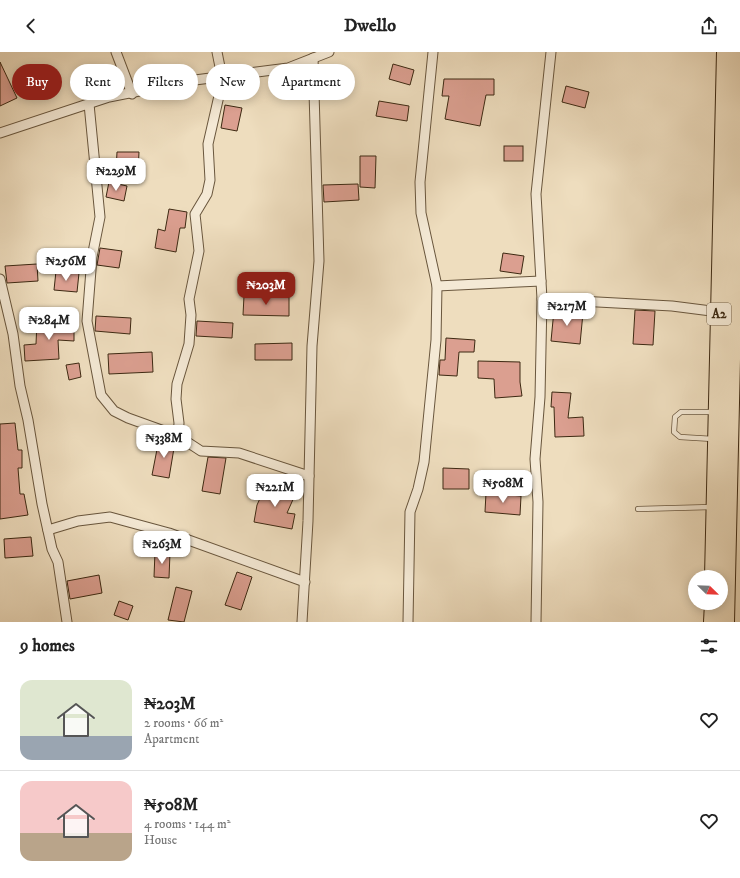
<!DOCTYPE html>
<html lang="en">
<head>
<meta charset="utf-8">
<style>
  :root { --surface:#fff; --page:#f6f6f6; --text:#222; --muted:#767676; --line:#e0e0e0; --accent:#8f2418 }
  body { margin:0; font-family:"IM FELL DW Pica",serif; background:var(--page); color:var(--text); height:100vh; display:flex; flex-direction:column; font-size:15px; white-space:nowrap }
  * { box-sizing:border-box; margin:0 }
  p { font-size:13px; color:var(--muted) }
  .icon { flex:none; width:22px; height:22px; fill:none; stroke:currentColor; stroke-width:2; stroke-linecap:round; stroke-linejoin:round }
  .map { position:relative; height:570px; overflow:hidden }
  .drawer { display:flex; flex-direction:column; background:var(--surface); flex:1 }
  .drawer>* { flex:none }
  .hud { position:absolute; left:12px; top:12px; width:400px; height:36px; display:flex; gap:8px }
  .needle { width:26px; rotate:113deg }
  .buttons { position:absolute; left:688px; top:518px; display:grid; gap:8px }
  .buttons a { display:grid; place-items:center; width:40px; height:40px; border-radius:50%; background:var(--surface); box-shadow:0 2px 10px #0003; font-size:20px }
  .price { position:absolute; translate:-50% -34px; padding:0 9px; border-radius:8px; background:#fff; color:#222; font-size:13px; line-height:26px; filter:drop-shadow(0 1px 2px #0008) }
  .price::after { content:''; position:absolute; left:50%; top:24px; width:12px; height:9px; margin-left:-6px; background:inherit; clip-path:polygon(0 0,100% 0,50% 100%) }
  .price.on { background:var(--accent); color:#fff }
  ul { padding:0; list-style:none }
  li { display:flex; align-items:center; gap:12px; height:100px; padding:0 20px }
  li+li { border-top:1px solid var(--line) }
  li span { display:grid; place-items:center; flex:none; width:112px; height:80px; border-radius:12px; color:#555 }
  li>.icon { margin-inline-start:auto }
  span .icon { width:48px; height:48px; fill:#fffc; stroke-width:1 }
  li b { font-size:17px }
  h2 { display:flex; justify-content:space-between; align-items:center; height:48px; padding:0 20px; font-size:17px }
  .pill { padding:0 14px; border-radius:18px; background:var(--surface); box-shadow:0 2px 10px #0003; font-size:14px; line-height:36px }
  .pill.on { background:var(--accent); color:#fff }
  header { display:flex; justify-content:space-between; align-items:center; height:52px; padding:0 20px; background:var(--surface); font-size:18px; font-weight:800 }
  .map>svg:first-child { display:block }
</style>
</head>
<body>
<header><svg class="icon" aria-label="back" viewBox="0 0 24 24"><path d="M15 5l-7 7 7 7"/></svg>Dwello<svg class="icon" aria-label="share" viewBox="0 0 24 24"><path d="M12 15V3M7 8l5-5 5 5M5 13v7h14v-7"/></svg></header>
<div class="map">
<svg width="740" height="570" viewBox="0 0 740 570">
  <rect width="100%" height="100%" fill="#eeddbe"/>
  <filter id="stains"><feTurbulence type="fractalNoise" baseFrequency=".005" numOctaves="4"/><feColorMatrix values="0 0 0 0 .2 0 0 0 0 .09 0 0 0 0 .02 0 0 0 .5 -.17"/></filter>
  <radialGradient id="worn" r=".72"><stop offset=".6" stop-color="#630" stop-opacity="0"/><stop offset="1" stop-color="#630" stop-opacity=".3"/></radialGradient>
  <!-- building -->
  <g fill="#db9f90" stroke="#3d2912">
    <polygon points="0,10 17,46 0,54"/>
    <polygon points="393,12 414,18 410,33 389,27"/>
    <polygon points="444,27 494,27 494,43 486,43 480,74 445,67 449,44 442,44"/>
    <polygon points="566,34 589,40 585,56 562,50"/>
    <polygon points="379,49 409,54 407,69 376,64"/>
    <polygon points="225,53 242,56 237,79 221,76"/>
    <rect x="504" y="94" width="19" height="15"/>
    <polygon points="117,100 139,100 138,120 116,119"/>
    <polygon points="360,104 376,104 375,136 360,135"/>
    <polygon points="109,130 127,134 124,149 106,145"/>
    <polygon points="358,132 359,148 324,150 323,133"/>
    <polygon points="169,157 187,160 185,176 180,176 176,200 155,196 158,177 165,179"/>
    <polygon points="100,196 122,199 119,216 97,213"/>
    <polygon points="503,201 524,204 521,222 500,219"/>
    <polygon points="37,212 38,229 7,231 5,214"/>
    <polygon points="56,219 79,221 77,240 54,238"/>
    <polygon points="244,244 289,245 289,264 243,263"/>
    <polygon points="554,258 583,261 580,292 551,289"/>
    <polygon points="635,258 655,259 653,293 633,292"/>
    <polygon points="96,264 131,266 130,282 95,279"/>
    <polygon points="37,269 74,271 74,289 58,288 59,307 25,309 24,293 36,292"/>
    <polygon points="197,269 233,271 232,286 196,284"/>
    <polygon points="446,286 475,288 474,300 459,300 457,324 439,323 440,308 445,308"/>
    <polygon points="292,291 292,308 255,308 255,292"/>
    <polygon points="152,300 153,320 109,322 108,302"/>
    <polygon points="478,309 520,310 520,330 522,344 495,346 494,327 478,326"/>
    <polygon points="79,311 81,325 69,328 66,313"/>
    <polygon points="552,340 571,341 568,366 583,365 584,384 555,385 554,355 551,355"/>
    <polygon points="15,371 18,398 22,398 22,416 18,416 20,442 24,442 28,463 0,467 0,372"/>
    <polygon points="159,387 175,390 169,426 152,423"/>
    <polygon points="208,405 226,406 220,442 202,439"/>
    <polygon points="443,416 469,417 469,437 443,437"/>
    <polygon points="267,431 295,443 287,461 295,462 292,477 254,470 257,453"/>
    <polygon points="486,441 521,444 520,463 485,460"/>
    <polygon points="31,485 33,504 5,506 4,487"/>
    <polygon points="155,500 170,501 169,526 154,525"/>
    <polygon points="237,520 252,525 241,558 225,553"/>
    <polygon points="99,523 102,541 70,547 67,529"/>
    <polygon points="176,535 192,539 184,570 168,568"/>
    <polygon points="119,549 133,554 128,568 114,563"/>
  </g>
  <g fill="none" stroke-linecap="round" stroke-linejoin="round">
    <!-- lane casing -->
    <g stroke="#69563d" stroke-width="6">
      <g id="lane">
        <polyline points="713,387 680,385 674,380 675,365 681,360 714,360"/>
        <polyline points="638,457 712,455"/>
      </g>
    </g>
    <!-- street casing -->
    <g stroke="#69563d" stroke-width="11">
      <g id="street">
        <polyline points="116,0 132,42"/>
        <polyline points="89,52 100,165 92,205 87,269 101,343 114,359 128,366 178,384 201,399 239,401 309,424"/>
        <polyline points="0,81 109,45 195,28 288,16 329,0"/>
        <polyline points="0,227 13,282 20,334 28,368 42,452 52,497 58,510 67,570"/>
        <polyline points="437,234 541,229"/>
        <polyline points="542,247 672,254 719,260"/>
        <polyline points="178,384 179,371 176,347 177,332 189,292 191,263 189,247 199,199 195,162 207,142 210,128 208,92 221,35 222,25 217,0"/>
        <polyline points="48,478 78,469 110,465 169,481 305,530"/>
        <polyline points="302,570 308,469 312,294 319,209 313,6"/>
        <polyline points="408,570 410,460 418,437 424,410 436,288 437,234 421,161 420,130 433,0"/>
        <polyline points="536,570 538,450 535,407 540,345 542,247 536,142 551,0"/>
      </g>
    </g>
    <!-- highway casing -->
    <g stroke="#3d2912" stroke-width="18">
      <g id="highway">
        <polyline points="713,525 725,0"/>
        <polyline points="712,570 713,551"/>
        <polyline points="726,570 739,0"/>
      </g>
    </g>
    <!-- lane -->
    <use href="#lane" stroke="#f4e9d5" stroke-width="4.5"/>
    <!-- street -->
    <use href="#street" stroke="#f4e9d5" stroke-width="9"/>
    <!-- highway -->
    <use href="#highway" stroke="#eeddbe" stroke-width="16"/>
  </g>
  <g text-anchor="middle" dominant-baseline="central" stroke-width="3" stroke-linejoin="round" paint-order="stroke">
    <!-- shield labels -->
    <rect fill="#f4e9d5" stroke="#74634c" stroke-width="1" x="707" y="251" width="24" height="22" rx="3"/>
    <g font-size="13" font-weight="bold" fill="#3d2912">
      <text x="719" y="262">A2</text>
    </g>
  </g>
  <rect width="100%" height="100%" filter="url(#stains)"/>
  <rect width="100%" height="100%" fill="url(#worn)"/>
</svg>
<div class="buttons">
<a><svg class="needle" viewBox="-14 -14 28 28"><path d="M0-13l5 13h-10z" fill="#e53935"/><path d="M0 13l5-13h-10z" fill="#767676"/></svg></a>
</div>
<b class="price" style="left:116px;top:140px">₦229M</b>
<b class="price" style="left:66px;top:230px">₦256M</b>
<b class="price on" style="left:266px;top:254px">₦203M</b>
<b class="price" style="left:567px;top:275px">₦217M</b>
<b class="price" style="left:49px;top:289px">₦284M</b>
<b class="price" style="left:164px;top:407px">₦338M</b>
<b class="price" style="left:503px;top:452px">₦508M</b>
<b class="price" style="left:275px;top:456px">₦221M</b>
<b class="price" style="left:162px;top:513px">₦263M</b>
<div class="hud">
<a class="pill on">Buy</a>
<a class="pill">Rent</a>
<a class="pill">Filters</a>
<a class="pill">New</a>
<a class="pill">Apartment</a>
</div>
</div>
<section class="drawer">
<h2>9 homes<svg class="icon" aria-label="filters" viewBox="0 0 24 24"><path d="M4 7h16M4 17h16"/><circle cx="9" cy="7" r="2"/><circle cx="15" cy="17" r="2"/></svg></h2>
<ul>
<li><span style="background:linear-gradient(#dfe7d0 70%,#9aa5b1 0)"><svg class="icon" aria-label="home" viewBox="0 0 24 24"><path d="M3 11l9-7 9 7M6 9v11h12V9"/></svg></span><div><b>₦203M</b><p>2 rooms · 66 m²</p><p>Apartment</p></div><svg class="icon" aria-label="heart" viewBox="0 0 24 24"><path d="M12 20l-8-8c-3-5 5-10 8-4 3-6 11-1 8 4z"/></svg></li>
<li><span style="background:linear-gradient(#f6c9c9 65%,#b9a48a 0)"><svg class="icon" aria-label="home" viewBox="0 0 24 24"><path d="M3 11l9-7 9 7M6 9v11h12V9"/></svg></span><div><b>₦508M</b><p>4 rooms · 144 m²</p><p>House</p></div><svg class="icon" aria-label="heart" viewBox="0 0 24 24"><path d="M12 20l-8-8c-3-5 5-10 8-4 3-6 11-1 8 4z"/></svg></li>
</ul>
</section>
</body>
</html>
